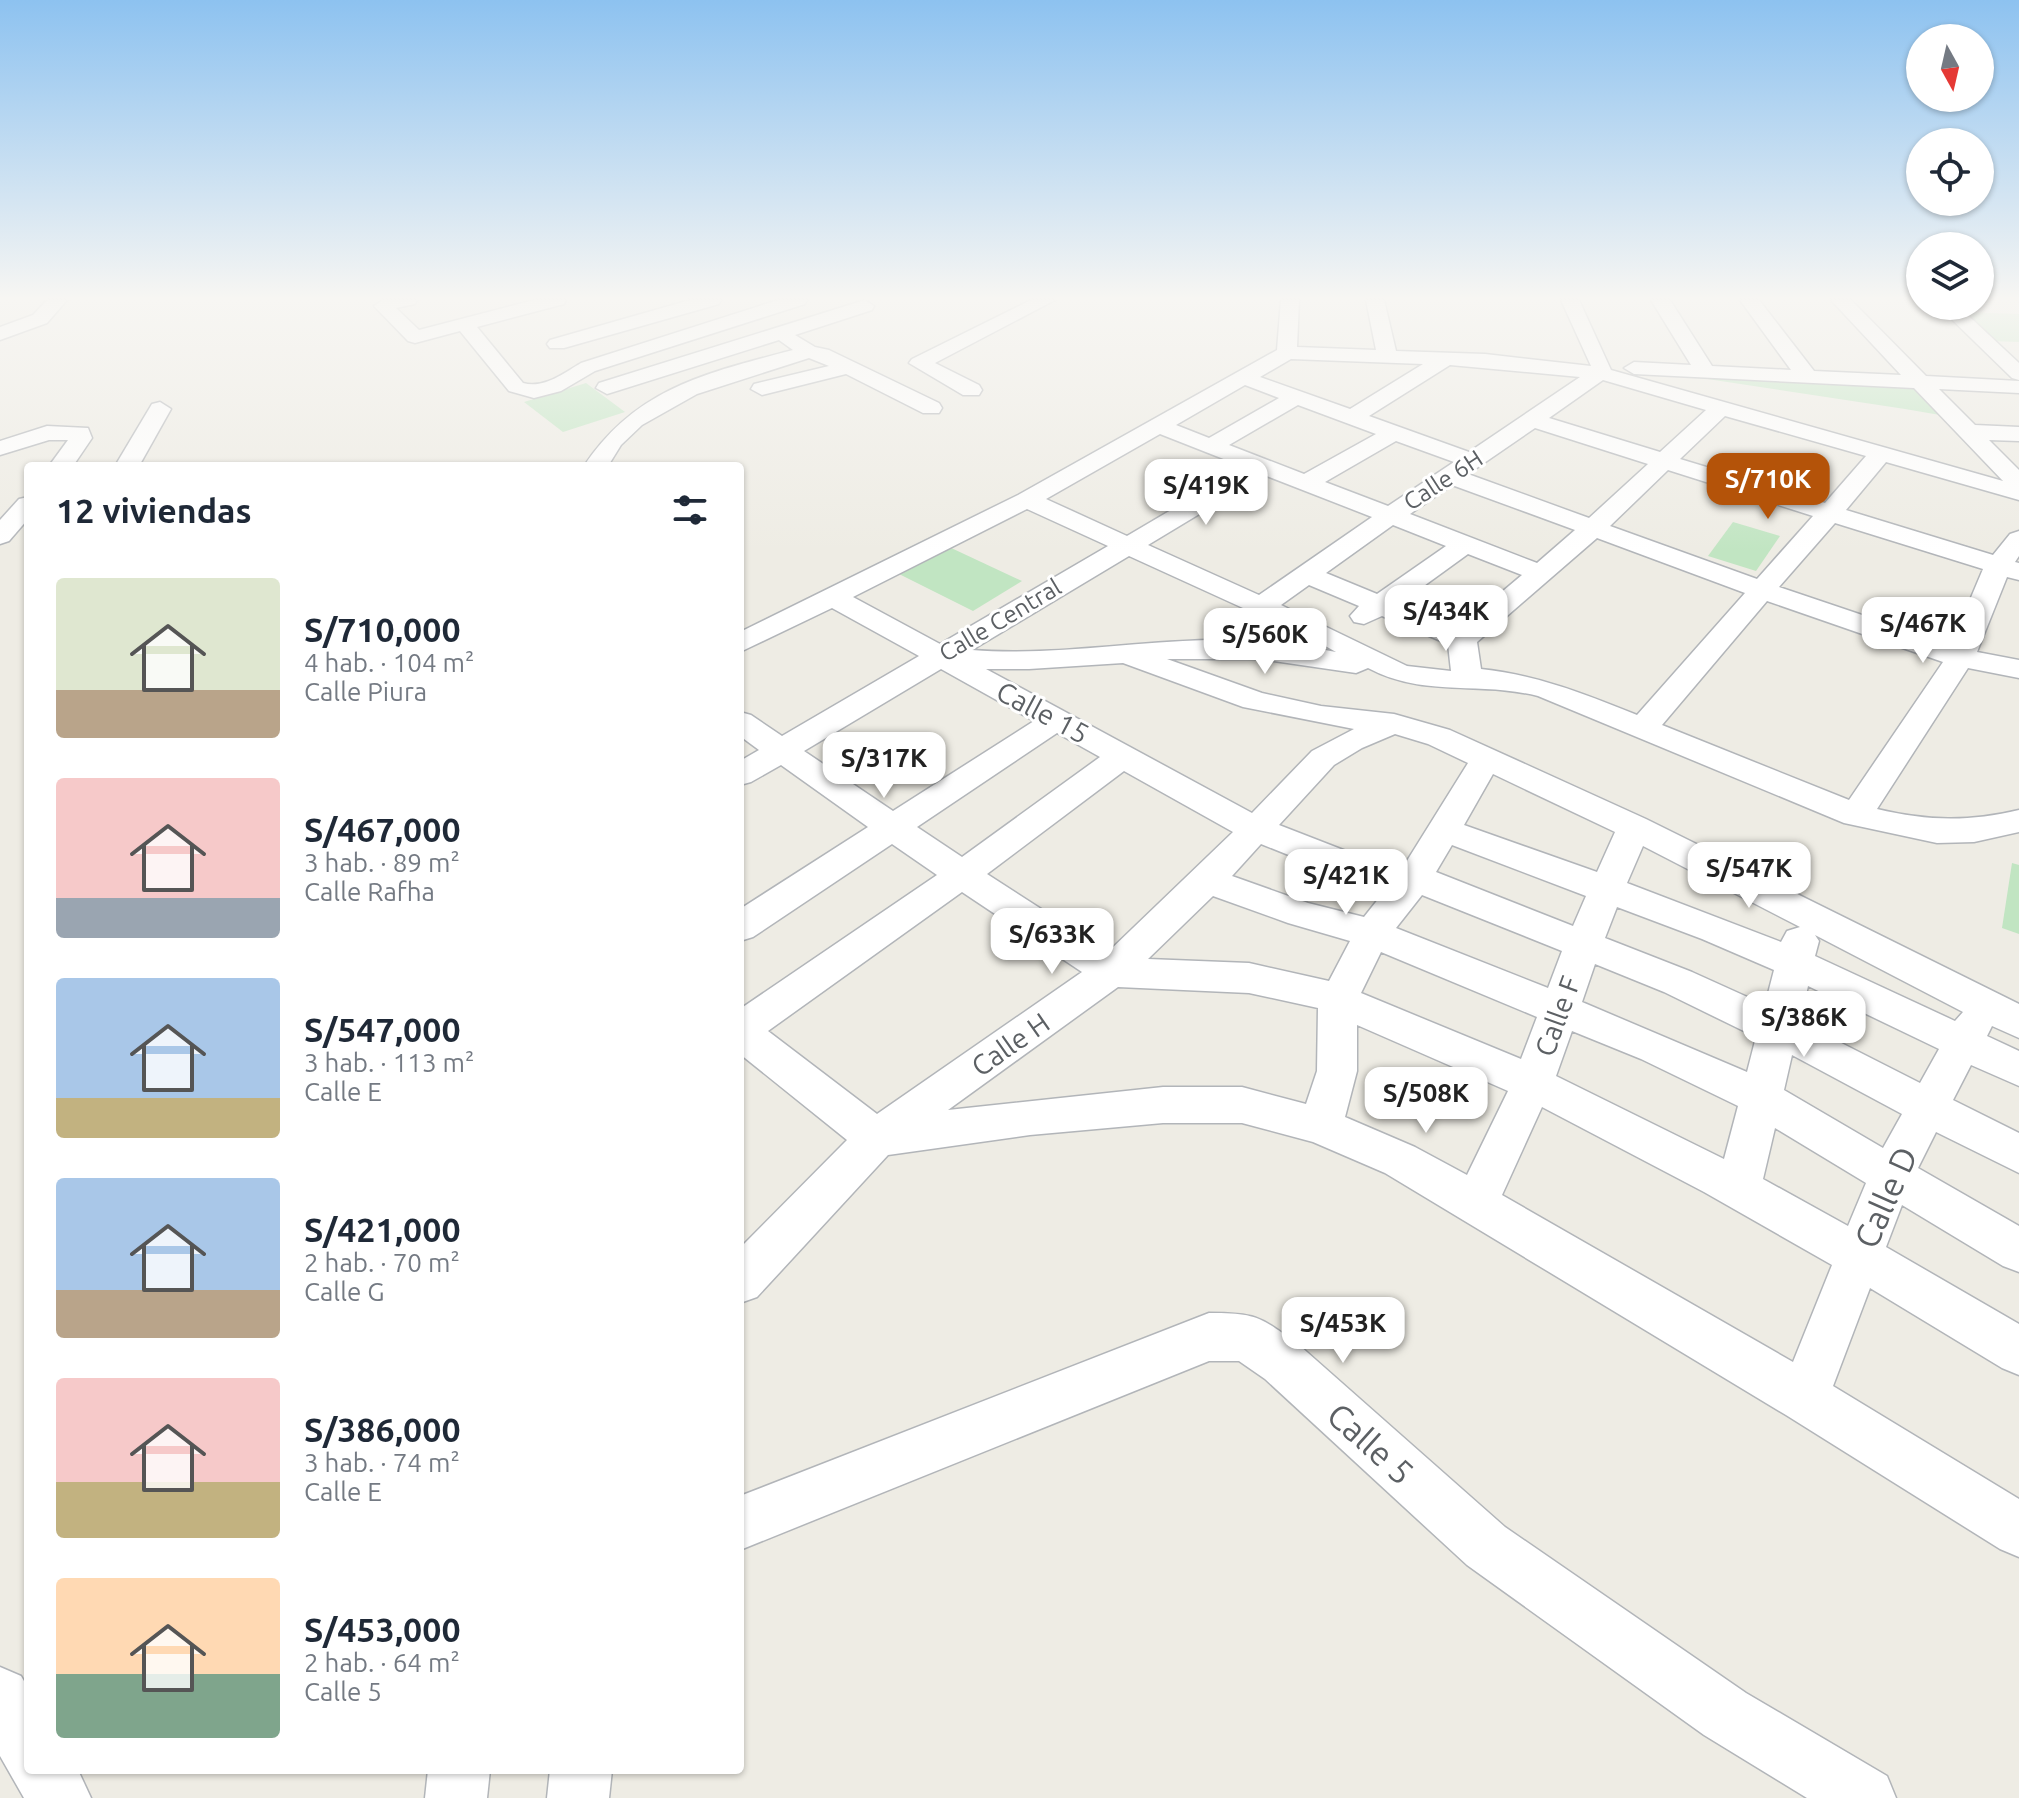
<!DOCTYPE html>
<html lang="es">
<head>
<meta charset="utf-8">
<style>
  :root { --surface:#fff; --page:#f6f6f7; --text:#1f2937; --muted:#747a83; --accent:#b45309 }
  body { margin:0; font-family:Ubuntu,sans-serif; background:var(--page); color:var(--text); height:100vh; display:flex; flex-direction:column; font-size:30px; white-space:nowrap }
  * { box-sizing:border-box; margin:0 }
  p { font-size:26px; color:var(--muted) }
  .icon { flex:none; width:44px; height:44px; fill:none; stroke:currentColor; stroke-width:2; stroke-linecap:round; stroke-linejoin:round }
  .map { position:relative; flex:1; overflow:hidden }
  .drawer { position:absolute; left:24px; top:462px; width:720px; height:1312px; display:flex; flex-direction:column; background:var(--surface); border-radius:8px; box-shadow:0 2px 6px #0004 }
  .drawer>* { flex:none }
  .needle { width:52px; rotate:172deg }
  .tools { position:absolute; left:1906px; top:24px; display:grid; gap:16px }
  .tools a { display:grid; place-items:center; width:88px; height:88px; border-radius:50%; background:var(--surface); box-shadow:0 2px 6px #0004; font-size:40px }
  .price { position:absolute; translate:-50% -68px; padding:0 18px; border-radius:16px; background:#fff; color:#222; font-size:26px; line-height:52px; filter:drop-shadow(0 2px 4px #0008) }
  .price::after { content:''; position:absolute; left:50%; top:48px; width:24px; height:18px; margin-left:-12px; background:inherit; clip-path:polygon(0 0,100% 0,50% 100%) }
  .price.active { background:var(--accent); color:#fff }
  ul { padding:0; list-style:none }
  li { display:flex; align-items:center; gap:24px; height:200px; padding:0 32px }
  li span { display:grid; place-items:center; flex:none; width:224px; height:160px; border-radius:8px; color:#555 }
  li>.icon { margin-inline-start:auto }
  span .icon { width:96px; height:96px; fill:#fffc; stroke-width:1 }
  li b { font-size:34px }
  h2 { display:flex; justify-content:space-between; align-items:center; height:96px; padding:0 32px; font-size:34px }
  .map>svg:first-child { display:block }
</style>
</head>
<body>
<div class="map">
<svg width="2019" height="1798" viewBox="0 0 2019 1798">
  <rect width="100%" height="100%" fill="#eeece4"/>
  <!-- green -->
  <g fill="#c1e5c2">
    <polygon points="1959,312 2019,314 2019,342 1990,341"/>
    <polygon points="1681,375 1916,386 1940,415 1905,409"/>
    <polygon points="586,383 625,412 563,432 524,402"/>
    <polygon points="1733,522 1780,536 1756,571 1708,556"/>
    <polygon points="947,546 1022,581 973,611 897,573"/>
    <polygon points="2012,863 2019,865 2019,934 2002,928"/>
  </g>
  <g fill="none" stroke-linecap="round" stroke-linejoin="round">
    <!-- minor casing -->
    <g stroke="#b2b5b9" stroke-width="3">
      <g id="minor">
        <polygon points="47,300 67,300 47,323 0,340 0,327 33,315"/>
        <path d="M383,300H417L415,304L396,308L419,330L534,300H566L564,304L477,327L523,383C544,389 564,373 581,363L778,300H807L805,304L595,371L561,391L534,398L509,391L460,331L415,343L408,341L374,306Z"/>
        <polygon points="690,300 721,300 719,304 564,348 550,348 547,344 550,340"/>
        <path d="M865,300L874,306L872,310L795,335L815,347L829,350L939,403L942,408L939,413H923L846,374L762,395L751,389L754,384L829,366L809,358L697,394L642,425L621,445L608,466H584C636,388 706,373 793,350L779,340L607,394L596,388L599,383Z"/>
        <polygon points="1031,300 1055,300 935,363 979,385 982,390 979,395 963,395 909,363 912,359"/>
        <path d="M1281,300H1299L1297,347L1376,350L1366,300H1384L1396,351L1485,354L1591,366L1561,300H1579L1611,370L2003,481L1914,388L1634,374L1624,368L1634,362L1691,365L1651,300H1670L1712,366L1791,370L1740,300H1759L1814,371L1901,375L1831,300H1851L1926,376L2019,381V393L1939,389L1975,425L2019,427V441L1989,440L2019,470V500L1886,462L1846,510L1993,555L2010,534L2019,531V556L2015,562L2019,563V580L2007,577L1977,652L2019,660V678L1968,668L1877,809C1927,821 1969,822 2019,810V832L1974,842L1937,843L1844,823L1538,696C1478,681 1424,698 1368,668L1356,673L1260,659H1167L1262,693L1321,706L1394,714L1450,730L1646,819L2019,1004V1038L1992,1026L1987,1036L2019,1051V1086L1971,1065L1953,1100L2019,1133V1173L1936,1132L1918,1168L2019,1226V1272L2003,1266L1902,1205L1886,1247L2019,1324V1375L2002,1368L1870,1288L1833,1386L2019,1499V1557L2000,1549L1786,1415L1385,1173L1313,1142L1242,1123H1163L1030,1135L888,1155L757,1297L740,1303V1248L847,1140L740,1054V1009L937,875L892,844L753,937L740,941V909L868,827L781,765L751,782L740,785V761L759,750L740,736V712L751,715L782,736L919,656L832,608L740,652V632L1018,495L1277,350ZM1291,359L1423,364L1350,409L1260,377ZM1450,365L1580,377L1469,452L1369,416ZM1603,380L1706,410L1660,452L1549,418ZM1245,385L1279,398L1209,438L1176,425ZM1298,405L1376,434L1304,474L1229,445ZM1725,416L1866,456L1825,503L1680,459ZM1535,428L1648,464L1589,518L1468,474ZM1160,434L1244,467L1127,536L1046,499ZM1396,441L1454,462L1388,506L1325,482ZM1668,470L1813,516L1757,579L1610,526ZM1264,475L1372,517L1259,595L1148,545ZM1452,485L1575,530L1537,563L1410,514ZM1027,509L1108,546L940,644L853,597ZM1835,523L1983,569L1951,645L1779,587ZM1393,525L1446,546L1377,594L1326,573ZM1597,538L1745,593L1637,715C1585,694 1537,675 1481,669L1477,642ZM1468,554L1522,575L1459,628L1399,604ZM1129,556L1320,643L1336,652C1293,644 1250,639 1207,640C1128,642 1050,656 972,650ZM1309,585L1359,606L1350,616L1354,622L1364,624L1382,616L1448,644L1451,671L1407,666L1281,605ZM1767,601L1943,662L1849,800L1662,725ZM1123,663L1243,707L1354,729L1312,751L1252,813L986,669H1029ZM941,669L1034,721L893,811L804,751ZM1057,733L1100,757L962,857L917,827ZM1395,734L1428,744L1468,763L1400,872L1279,825L1334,765L1362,748ZM1124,771L1233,832L1108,952L987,874ZM1493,774L1615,832L1597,872L1464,825ZM1261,844L1383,893L1364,917L1308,903L1232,876ZM1452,845L1586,896L1573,926L1436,872ZM1643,846L1800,927L1787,931L1781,942L1627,883ZM962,892L1082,972L877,1114L768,1031ZM1422,895L1562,951L1548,988L1396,928ZM1213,896L1288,923L1350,941L1329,981L1249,963L1148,959ZM1617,907L1702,939L1774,970L1765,1005L1692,972L1605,938ZM1815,935L1963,1012L1955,1021L1815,956L1819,941ZM1381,952L1537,1017L1521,1059L1361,993ZM1595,964L1664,992L1756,1037L1747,1072L1582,1002ZM1808,986L1939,1049L1920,1083L1800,1022ZM1118,987L1249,993L1318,1008L1317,1071L1306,1104L1242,1087H1163L948,1110ZM1357,1025L1508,1091L1467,1175L1415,1147L1345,1117L1357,1071ZM1572,1031L1641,1059L1738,1106L1724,1159L1556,1076ZM1792,1055L1902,1114L1883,1148L1784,1090ZM1542,1107L1704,1192L1832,1265L1793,1362L1502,1195ZM1775,1128L1866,1183L1848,1226L1763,1179Z"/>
        <polygon points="1938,306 1958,306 2019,363 2019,380 2012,378"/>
        <polygon points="160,402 171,409 139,466 115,466 152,404"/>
        <polygon points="47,426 88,428 92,438 73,466 49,466 68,440 49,440 0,455 0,441"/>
        <polygon points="28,497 28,519 9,541 0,544 0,520 19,499"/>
        <path d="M1209,1313C1258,1313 1260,1317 1299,1345L1505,1527L1746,1693L1887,1776L1896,1798H1807L1704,1735L1467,1565L1265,1379L1239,1361H1209L740,1550V1496Z"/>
        <polygon points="0,1667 21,1676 28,1688 28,1770 78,1770 91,1798 24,1798 0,1756"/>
        <polygon points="428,1770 490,1770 487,1798 425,1798"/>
        <polygon points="550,1770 612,1770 609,1798 547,1798"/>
      </g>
    </g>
    <!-- minor -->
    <use href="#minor" fill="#fff" fill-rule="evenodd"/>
  </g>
  <!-- sky -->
  <linearGradient id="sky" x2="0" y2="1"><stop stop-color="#8dc2f0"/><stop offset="0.54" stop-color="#f7f6f3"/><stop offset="1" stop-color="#f7f6f3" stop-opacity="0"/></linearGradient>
  <rect width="2019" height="552" fill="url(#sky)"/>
  <g text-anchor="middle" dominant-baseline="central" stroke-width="6" stroke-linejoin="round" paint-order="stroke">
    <!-- far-street labels -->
    <g font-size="24" fill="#5c6064" stroke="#fff">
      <text transform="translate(1443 480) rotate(-33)">Calle 6H</text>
      <text transform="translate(1000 620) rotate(-31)">Calle Central</text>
    </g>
    <!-- street labels -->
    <g font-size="28" fill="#5c6064" stroke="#fff">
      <text transform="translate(1043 712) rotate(28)">Calle 15</text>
      <text transform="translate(1557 1016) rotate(-70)">Calle F</text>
      <text transform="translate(1010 1044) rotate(-35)">Calle H</text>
    </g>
    <!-- near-street labels -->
    <g font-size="34" fill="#5c6064" stroke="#fff">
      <text transform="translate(1885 1197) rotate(-66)">Calle D</text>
      <text transform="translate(1371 1443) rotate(42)">Calle 5</text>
    </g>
  </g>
</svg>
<div class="tools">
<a><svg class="needle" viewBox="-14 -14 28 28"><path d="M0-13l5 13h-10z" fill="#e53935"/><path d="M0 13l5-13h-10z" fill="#747a83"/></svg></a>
<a><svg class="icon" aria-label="locate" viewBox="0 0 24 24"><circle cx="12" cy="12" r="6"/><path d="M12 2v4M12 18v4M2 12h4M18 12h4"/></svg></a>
<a><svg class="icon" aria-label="layers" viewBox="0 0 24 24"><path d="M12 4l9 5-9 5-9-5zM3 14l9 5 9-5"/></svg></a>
</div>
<b class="price active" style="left:1768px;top:521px">S/710K</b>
<b class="price" style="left:1206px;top:527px">S/419K</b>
<b class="price" style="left:1446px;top:653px">S/434K</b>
<b class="price" style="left:1923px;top:665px">S/467K</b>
<b class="price" style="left:1265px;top:676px">S/560K</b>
<b class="price" style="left:884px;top:800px">S/317K</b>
<b class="price" style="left:1749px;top:910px">S/547K</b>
<b class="price" style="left:1346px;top:917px">S/421K</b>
<b class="price" style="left:1052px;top:976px">S/633K</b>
<b class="price" style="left:1804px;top:1059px">S/386K</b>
<b class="price" style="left:1426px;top:1135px">S/508K</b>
<b class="price" style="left:1343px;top:1365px">S/453K</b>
<section class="drawer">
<h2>12 viviendas<svg class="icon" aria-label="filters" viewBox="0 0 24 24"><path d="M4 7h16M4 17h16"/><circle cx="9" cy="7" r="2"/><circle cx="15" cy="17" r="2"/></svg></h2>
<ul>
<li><span style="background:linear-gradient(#dfe7d0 70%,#b9a48a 0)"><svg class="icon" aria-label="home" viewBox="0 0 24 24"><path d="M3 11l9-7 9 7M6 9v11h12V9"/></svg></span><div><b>S/710,000</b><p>4 hab. · 104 m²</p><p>Calle Piura</p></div></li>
<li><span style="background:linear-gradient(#f6c9c9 75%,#9aa5b1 0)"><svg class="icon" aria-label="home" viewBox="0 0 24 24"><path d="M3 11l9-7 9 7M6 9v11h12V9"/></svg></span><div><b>S/467,000</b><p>3 hab. · 89 m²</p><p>Calle Rafha</p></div></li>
<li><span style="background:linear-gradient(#a9c7e8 75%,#c2b280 0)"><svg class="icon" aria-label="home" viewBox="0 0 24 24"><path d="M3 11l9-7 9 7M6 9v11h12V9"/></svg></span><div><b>S/547,000</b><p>3 hab. · 113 m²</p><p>Calle E</p></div></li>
<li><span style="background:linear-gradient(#a9c7e8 70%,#b9a48a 0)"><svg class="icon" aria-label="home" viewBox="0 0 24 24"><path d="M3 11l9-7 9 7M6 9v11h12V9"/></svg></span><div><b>S/421,000</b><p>2 hab. · 70 m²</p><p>Calle G</p></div></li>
<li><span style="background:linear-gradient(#f6c9c9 65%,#c2b280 0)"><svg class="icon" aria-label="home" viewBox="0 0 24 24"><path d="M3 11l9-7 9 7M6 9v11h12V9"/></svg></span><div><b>S/386,000</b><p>3 hab. · 74 m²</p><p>Calle E</p></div></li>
<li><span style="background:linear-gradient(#ffd9b3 60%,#7fa58c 0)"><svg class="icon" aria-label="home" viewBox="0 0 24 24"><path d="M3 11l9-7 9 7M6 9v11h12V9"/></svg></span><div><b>S/453,000</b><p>2 hab. · 64 m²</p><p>Calle 5</p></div></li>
</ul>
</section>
</div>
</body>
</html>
